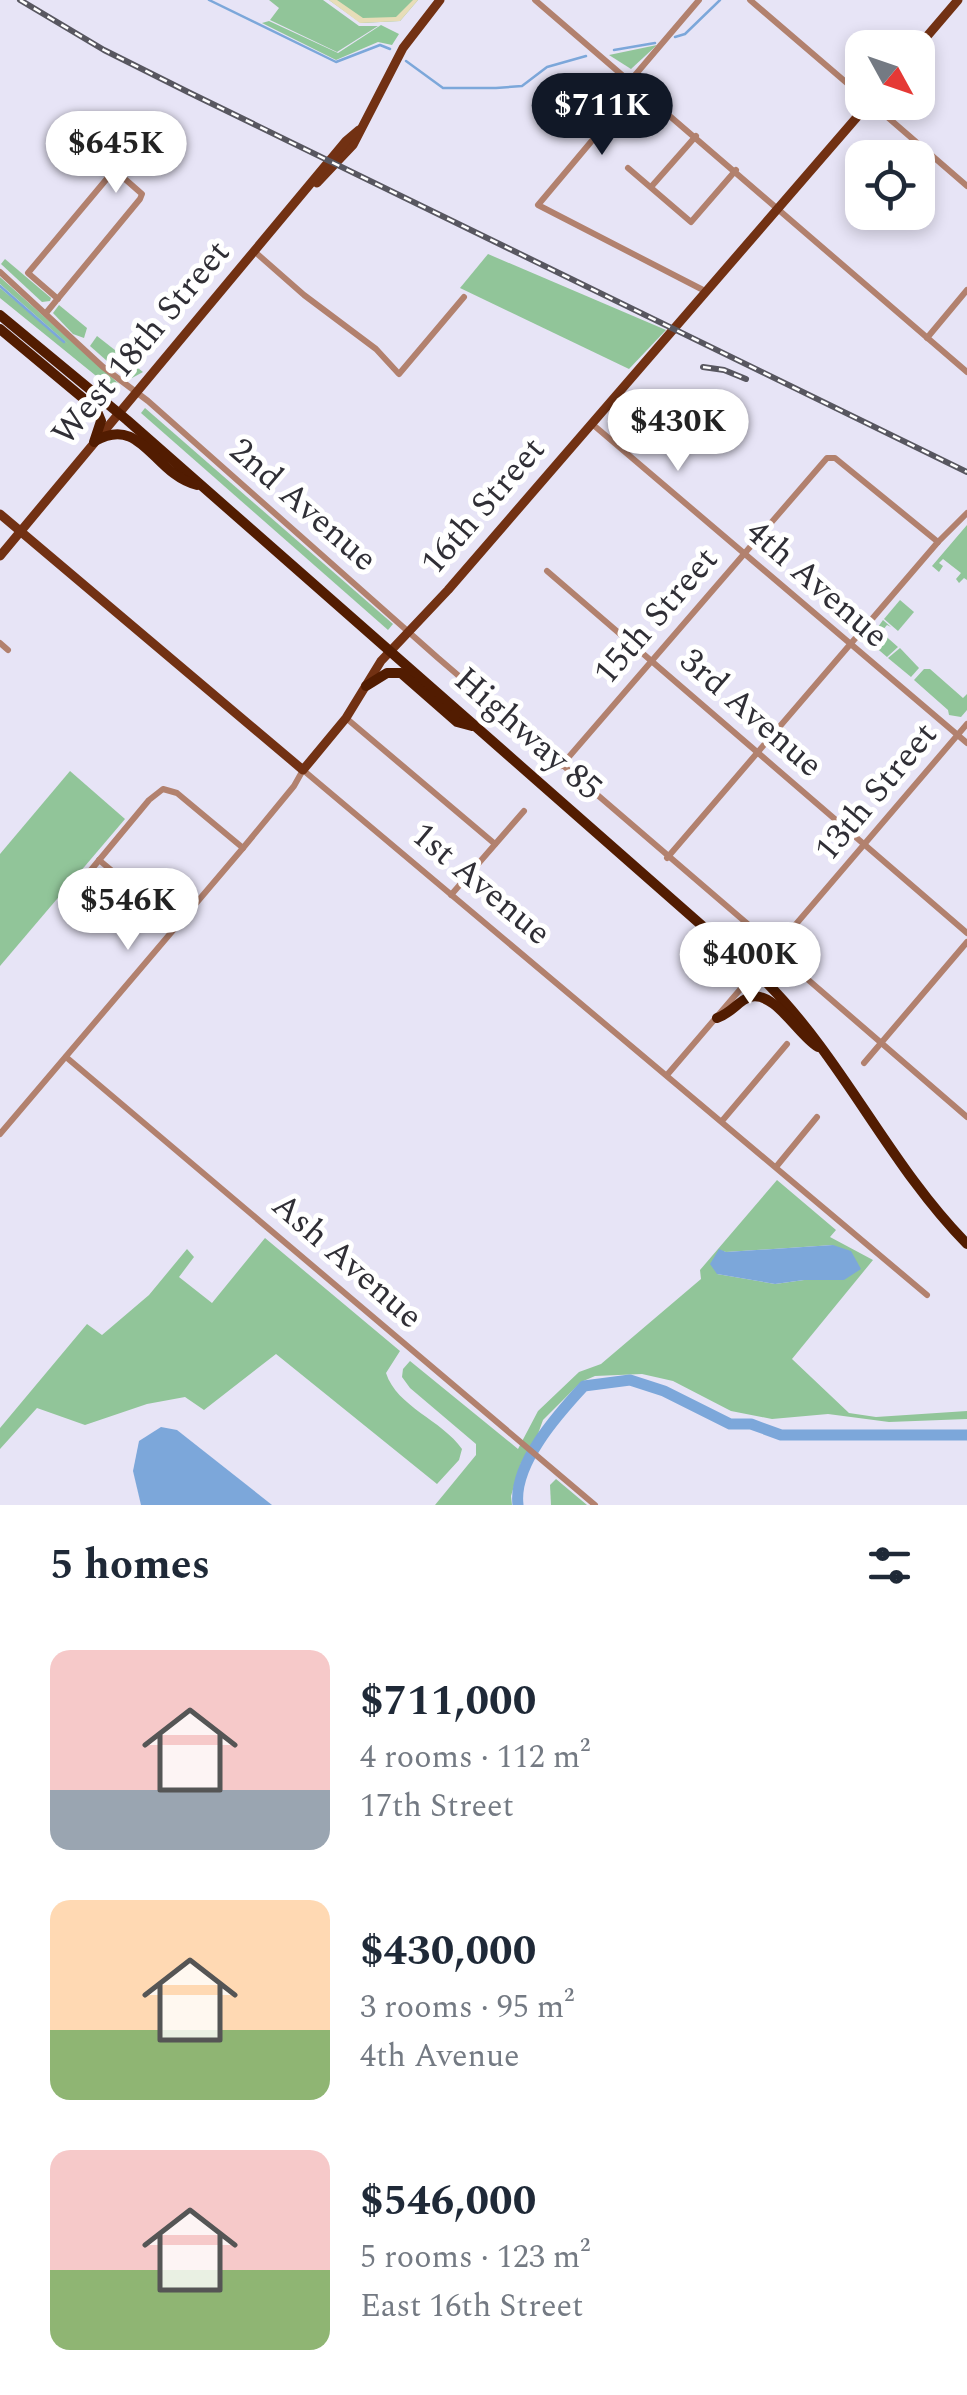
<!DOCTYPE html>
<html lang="en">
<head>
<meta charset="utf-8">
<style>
  :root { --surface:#fff; --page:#f6f6f7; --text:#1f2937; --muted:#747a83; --accent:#111827 }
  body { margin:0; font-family:Spectral,serif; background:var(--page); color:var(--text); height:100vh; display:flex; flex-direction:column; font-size:38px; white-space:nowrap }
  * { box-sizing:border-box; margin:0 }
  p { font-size:32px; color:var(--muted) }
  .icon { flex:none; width:55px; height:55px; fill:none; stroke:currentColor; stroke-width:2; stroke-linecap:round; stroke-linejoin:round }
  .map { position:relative; height:1505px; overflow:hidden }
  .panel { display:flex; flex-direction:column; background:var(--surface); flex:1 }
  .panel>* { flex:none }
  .needle { width:65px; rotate:130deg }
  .fabs { position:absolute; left:845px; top:30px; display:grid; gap:20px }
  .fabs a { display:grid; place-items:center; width:90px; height:90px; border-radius:20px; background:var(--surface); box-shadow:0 5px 15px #0003; font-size:50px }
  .price { position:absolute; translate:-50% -85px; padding:0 22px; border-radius:35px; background:#fff; color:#222; font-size:32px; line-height:65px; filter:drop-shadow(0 2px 5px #0008) }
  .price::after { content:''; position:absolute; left:50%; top:60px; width:30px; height:22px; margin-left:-15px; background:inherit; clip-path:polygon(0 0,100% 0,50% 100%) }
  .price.on { background:var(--accent); color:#fff }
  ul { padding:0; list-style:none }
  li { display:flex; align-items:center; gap:30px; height:250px; padding:0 50px }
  li span { display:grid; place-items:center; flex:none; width:280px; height:200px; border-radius:20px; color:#555 }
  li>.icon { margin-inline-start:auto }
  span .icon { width:120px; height:120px; fill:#fffc; stroke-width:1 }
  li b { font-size:42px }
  h2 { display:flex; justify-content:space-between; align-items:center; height:120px; padding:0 50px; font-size:42px }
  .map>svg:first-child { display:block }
</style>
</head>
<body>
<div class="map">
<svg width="967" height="1505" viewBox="0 0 967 1505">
  <rect width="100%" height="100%" fill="#e7e4f6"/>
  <!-- green -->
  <g fill="#91c599" fill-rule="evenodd">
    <polygon points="269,0 323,0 359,26 378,26 337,52 270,20 279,8"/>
    <polygon points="329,0 418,0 400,21 361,23"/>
    <polygon points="657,45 631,69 609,55"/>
    <polygon points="488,254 666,330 629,369 460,288"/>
    <polygon points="5,259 51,298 50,301 42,302 1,264"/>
    <polygon points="0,277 118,383 120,390 111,388 0,298 0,288 68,344 0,284"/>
    <polygon points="59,305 87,328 84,338 73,334 53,313"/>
    <polygon points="97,336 143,372 132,378 124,376 90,346"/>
    <polygon points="145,408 393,624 388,630 141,413"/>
    <polygon points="967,525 967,580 964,578 959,583 956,579 961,573 943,559 939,563 943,566 939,572 932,566"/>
    <polygon points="900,600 914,612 898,631 884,619"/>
    <polygon points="883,620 891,627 887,625 881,632 898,647 887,657 873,645 871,649 865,644 876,628 880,630 878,627"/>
    <polygon points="900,648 919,668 911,677 888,658"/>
    <polygon points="924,669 930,669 963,698 967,694 967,710 961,717 949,715 948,710 914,680"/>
    <polygon points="70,771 125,819 0,966 0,854"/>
    <path d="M777,1180L836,1230L830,1237L873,1260L792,1359L849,1413L876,1417L967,1411V1419L889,1422L828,1414L772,1419L731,1411L673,1381L642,1374L595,1376L581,1382L543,1420L535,1442L521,1463L511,1496L512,1505H435L476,1455V1444L410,1388L402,1377L403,1369L410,1361L518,1449L538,1411L579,1372L601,1364L701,1279L700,1270ZM833,1245L844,1280H804L775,1284L717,1274L719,1250L726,1252Z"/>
    <path d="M265,1238L400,1351L386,1373C397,1407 442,1420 462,1449L459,1460L437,1484L276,1354L204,1410L185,1397L147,1404L85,1425L37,1408L0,1449V1428L87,1324L102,1335L149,1295L187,1249L194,1257L179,1277L212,1303Z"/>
    <polygon points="556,1479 587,1505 551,1505 550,1485"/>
  </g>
  <!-- forest -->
  <polygon fill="#8fc798" points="269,21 338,53 381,25 399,34 392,45 378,42 336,60 262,23"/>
  <!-- sand -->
  <polygon fill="#e7ddb8" points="329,0 337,0 363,18 396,17 413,0 418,0 400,21 360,23"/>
  <!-- water -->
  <g fill="#7ca7da">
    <polygon points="833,1245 851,1251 861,1269 844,1280 804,1280 775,1284 717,1274 710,1264 719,1249 726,1252"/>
    <polygon points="161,1427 177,1430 272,1505 141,1505 133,1471 139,1441"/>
  </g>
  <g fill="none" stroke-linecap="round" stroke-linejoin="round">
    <!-- stream -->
    <g stroke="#7ca7da" stroke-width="2.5">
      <polyline points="209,0 336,62 380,45 390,49"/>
      <polyline points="675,37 685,34 720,0"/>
      <polyline points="614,50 655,43"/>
      <polyline points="406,61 443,88 496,88 522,86 547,67 586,56"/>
      <polyline points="0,286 64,342"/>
    </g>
    <!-- river -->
    <path stroke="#7ca7da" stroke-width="11" d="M518,1505C513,1464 558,1414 584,1386L630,1380L664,1391L730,1424H751L781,1435H967"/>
    <!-- minor -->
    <g stroke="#b2816e" stroke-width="6">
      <polyline points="535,0 967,372"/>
      <polyline points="750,0 862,96"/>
      <polyline points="630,81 699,0"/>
      <polyline points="637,87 538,205 707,292"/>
      <polyline points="870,102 967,186"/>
      <polyline points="628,168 691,222 736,170"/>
      <polyline points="651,187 696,136"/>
      <polyline points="255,252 304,295 376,349 399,374 464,297"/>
      <polyline points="0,272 103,367 148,401 438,658 757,932"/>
      <polyline points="46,313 140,199 142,194 117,172 110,175 28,273 58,299"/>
      <polyline points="927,338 967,290"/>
      <polyline points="591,423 967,743"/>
      <polyline points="547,571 967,933"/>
      <polyline points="0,643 8,650"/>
      <polyline points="346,718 495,844"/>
      <polyline points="561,766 827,458 835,458 938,542"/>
      <polyline points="667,858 938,542 967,513"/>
      <polyline points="99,860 176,924"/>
      <polyline points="451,895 524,811"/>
      <polyline points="66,900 149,800 163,789 177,793 243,848"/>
      <polyline points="791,968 798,971 967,1117"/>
      <polyline points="66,1057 595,1505"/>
      <polyline points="864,1063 967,942"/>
      <polyline points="667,1075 967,724"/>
      <polyline points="722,1121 787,1044"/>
      <polyline points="0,1134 243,848 294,786 303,770 927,1295"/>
      <polyline points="776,1167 817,1117"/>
    </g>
    <!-- major -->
    <g stroke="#723113" stroke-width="9">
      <polyline points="917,48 958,0"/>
      <polyline points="317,183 353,145 403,48 440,0"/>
      <polyline points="0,514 303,770 346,718 381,661 448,590 870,102"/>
      <polyline points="0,556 346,141 359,130"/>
    </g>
    <!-- highway -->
    <g stroke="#521c01" stroke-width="10">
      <path d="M0,315L127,420L765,981C844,1060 889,1165 967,1244"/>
      <polyline points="0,329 96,409 101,421 94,442"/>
      <path d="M95,441C142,414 153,474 197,485"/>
      <polyline points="366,686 387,673 401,673 457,722 472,726"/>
      <path d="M717,1018C732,1013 739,1000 750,997C774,990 799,1036 818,1047"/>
    </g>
    <!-- rail casing -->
    <g stroke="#585760" stroke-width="6">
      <g id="rail">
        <polyline points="20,0 104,50 190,93 967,472"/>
        <polyline points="703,367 724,370 746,379"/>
      </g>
    </g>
    <!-- rail -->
    <use href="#rail" stroke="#fff" stroke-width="2.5" stroke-dasharray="8" stroke-linecap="butt"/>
  </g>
  <g text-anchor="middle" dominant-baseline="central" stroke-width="10" stroke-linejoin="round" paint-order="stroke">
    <!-- street labels -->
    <g font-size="35" fill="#302f36" stroke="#fff">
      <text transform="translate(141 343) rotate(-50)">West 18th Street</text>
      <text transform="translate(303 505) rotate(41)">2nd Avenue</text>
      <text transform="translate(483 506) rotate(-49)">16th Street</text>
      <text transform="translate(817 584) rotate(41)">4th Avenue</text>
      <text transform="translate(656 616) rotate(-49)">15th Street</text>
      <text transform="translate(751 713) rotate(41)">3rd Avenue</text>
      <text transform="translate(528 734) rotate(41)">Highway 85</text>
      <text transform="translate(876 792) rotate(-50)">13th Street</text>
      <text transform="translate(481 884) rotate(40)">1st Avenue</text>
      <text transform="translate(347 1261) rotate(41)">Ash Avenue</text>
    </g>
  </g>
</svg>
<div class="fabs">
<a><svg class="needle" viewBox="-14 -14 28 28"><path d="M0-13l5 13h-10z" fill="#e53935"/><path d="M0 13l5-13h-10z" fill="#747a83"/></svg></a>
<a><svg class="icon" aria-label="locate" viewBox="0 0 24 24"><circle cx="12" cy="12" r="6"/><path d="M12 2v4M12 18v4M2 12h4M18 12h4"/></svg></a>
</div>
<b class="price on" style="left:602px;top:158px">$711K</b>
<b class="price" style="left:116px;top:196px">$645K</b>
<b class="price" style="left:678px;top:474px">$430K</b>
<b class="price" style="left:128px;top:953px">$546K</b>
<b class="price" style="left:750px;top:1007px">$400K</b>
</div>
<section class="panel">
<h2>5 homes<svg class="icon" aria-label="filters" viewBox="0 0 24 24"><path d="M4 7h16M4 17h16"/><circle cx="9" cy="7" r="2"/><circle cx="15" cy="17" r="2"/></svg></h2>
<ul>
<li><span style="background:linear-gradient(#f6c9c9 70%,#9aa5b1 0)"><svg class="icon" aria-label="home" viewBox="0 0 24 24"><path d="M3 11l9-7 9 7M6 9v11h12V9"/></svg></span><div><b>$711,000</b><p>4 rooms · 112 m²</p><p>17th Street</p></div></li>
<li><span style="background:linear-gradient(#ffd9b3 65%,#8fb573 0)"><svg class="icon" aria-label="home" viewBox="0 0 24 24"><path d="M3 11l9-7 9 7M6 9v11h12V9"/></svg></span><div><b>$430,000</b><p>3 rooms · 95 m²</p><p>4th Avenue</p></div></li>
<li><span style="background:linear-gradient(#f6c9c9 60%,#8fb573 0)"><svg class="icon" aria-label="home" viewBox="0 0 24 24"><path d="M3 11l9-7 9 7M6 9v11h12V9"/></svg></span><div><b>$546,000</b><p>5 rooms · 123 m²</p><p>East 16th Street</p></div></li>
</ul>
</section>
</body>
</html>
